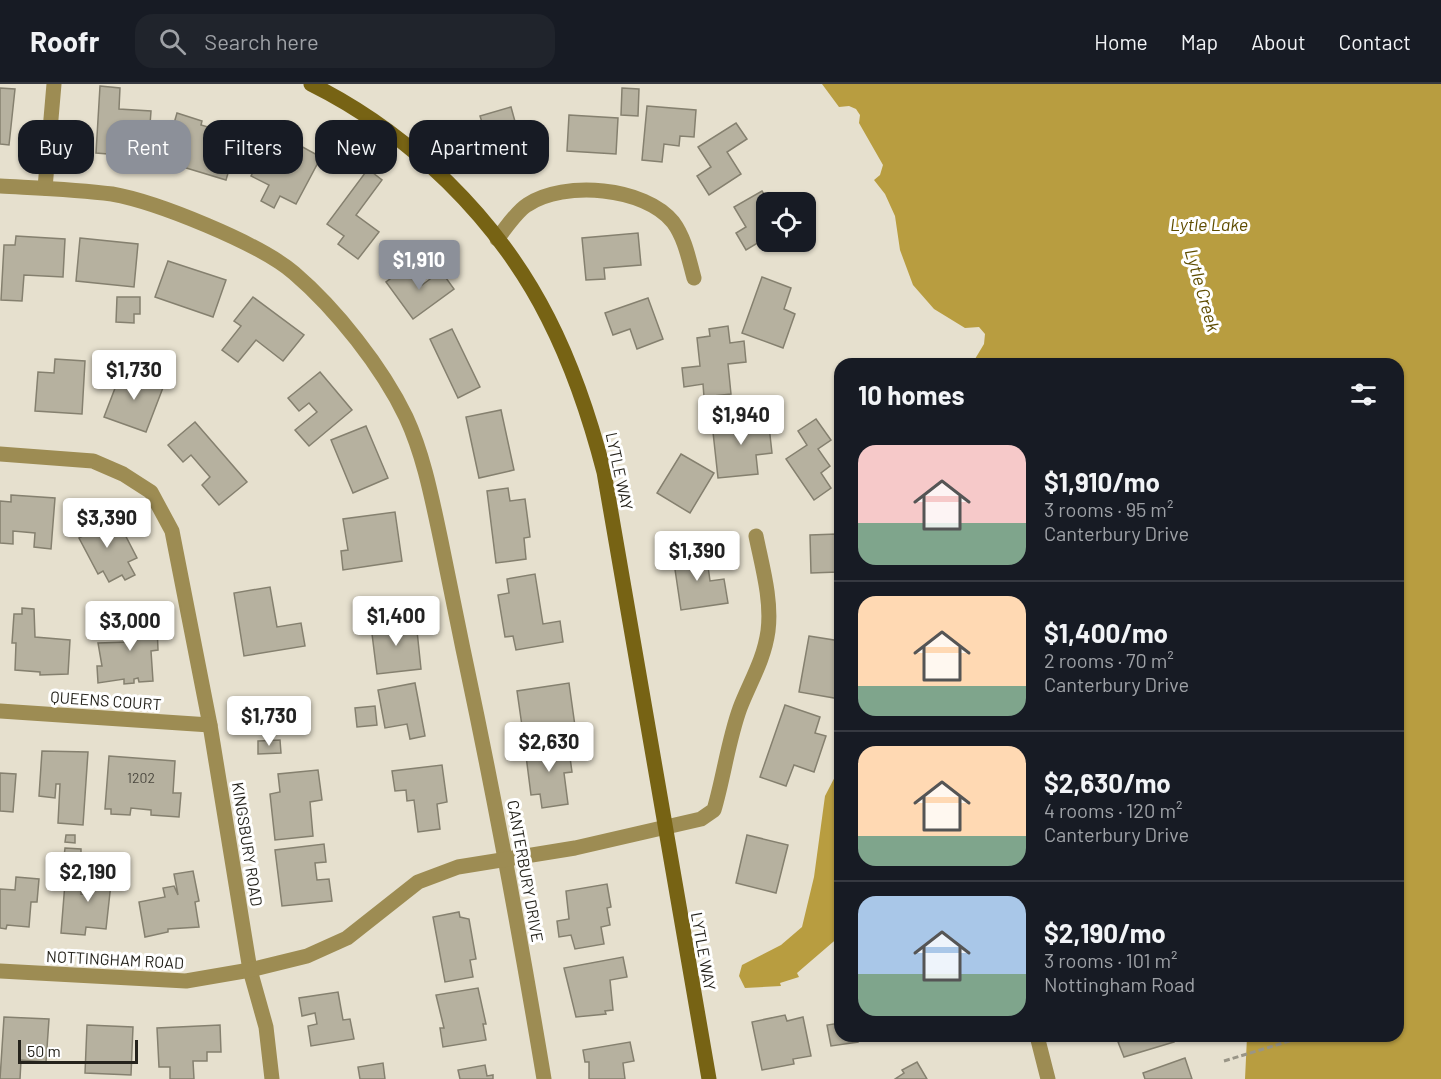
<!DOCTYPE html>
<html lang="en">
<head>
<meta charset="utf-8">
<style>
  :root { --surface:#171b24; --page:#20242c; --text:#f1f3f6; --muted:#9ea1a6; --line:#363941; --accent:#8c9099 }
  body { margin:0; font-family:Barlow,sans-serif; background:var(--page); color:var(--text); height:100vh; display:flex; flex-direction:column; font-size:22px; white-space:nowrap }
  * { box-sizing:border-box; margin:0 }
  p { font-size:20px; color:var(--muted) }
  .icon { flex:none; width:33px; height:33px; fill:none; stroke:currentColor; stroke-width:2; stroke-linecap:round; stroke-linejoin:round }
  .map { position:relative; flex:1; overflow:hidden }
  .side { position:absolute; left:834px; top:274px; width:570px; height:684px; display:flex; flex-direction:column; background:var(--surface); border-radius:18px; box-shadow:0 2px 4px #0004 }
  .side>* { flex:none }
  .banner { position:absolute; left:18px; top:36px; width:570px; height:54px; display:flex; gap:12px }
  .controls { position:absolute; left:756px; top:108px; display:grid; gap:12px }
  .controls a { display:grid; place-items:center; width:60px; height:60px; border-radius:12px; background:var(--surface); box-shadow:0 2px 4px #0004; font-size:30px }
  .scale { position:absolute; left:18px; bottom:15px; width:120px; box-sizing:border-box; padding-left:6px; border:3px solid #25231c; border-top:0; font-size:16px; line-height:21px; white-space:nowrap; color:#25231c; -webkit-text-stroke:4px #fff; paint-order:stroke }
  .price { position:absolute; translate:-50% -51px; padding:0 14px; border-radius:6px; background:#fff; color:#222; font-size:20px; line-height:39px; filter:drop-shadow(0 2px 3px #0008) }
  .price::after { content:''; position:absolute; left:50%; top:36px; width:18px; height:14px; margin-left:-9px; background:inherit; clip-path:polygon(0 0,100% 0,50% 100%) }
  .price.active { background:var(--accent); color:#fff }
  ul { padding:0; list-style:none }
  li { display:flex; align-items:center; gap:18px; height:150px; padding:0 24px }
  li+li { border-top:2px solid var(--line) }
  li span { display:grid; place-items:center; flex:none; width:168px; height:120px; border-radius:18px; color:#555 }
  li>.icon { margin-inline-start:auto }
  span .icon { width:72px; height:72px; fill:#fffc; stroke-width:1 }
  li b { font-size:26px }
  h2 { display:flex; justify-content:space-between; align-items:center; height:72px; padding:0 24px; font-size:26px }
  .chip { padding:0 21px; border-radius:18px; background:var(--surface); box-shadow:0 2px 4px #0004; font-size:21px; line-height:54px }
  .chip.active { background:var(--accent); color:#fff }
  header { display:flex; align-items:center; gap:36px; box-sizing:border-box; height:84px; padding:0 30px; background:var(--surface); border-bottom:2px solid var(--line) }
  header strong { font-size:28px }
  nav { display:flex; gap:33px; margin-inline-start:auto; font-size:21px }
  .search { width:420px; height:54px; background:var(--page); display:flex; align-items:center; gap:15px; box-sizing:border-box; padding:0 21px; border-radius:18px; color:var(--muted); font-size:22px }
  .map>svg:first-child { display:block }
</style>
</head>
<body>
<header>
<strong>Roofr</strong>
<div class="search"><svg class="icon" aria-label="search" viewBox="0 0 24 24"><circle cx="10" cy="10" r="6"/><path d="M15 15l6 6"/></svg>Search here</div>
<nav><a>Home</a><a>Map</a><a>About</a><a>Contact</a></nav>
</header>
<div class="map">
<svg width="1441" height="995" viewBox="0 0 1441 995">
  <rect width="100%" height="100%" fill="#e6e0ce"/>
  <!-- water -->
  <g fill="#b89d40">
    <polygon points="822,0 1441,0 1441,995 1245,995 1247,953 1398,952 1398,280 972,280 984,260 985,250 979,243 965,244 934,225 913,201 900,166 895,132 885,110 874,96 880,91 883,81 859,39 860,31 856,25 849,22 839,23"/>
    <polygon points="840,683 840,852 797,889 799,893 780,899 781,902 745,904 739,892 742,881 781,861 802,843 814,793 825,712"/>
  </g>
  <!-- building -->
  <g fill="#b6b19f" stroke="#85806f" stroke-width="1.5">
    <polygon points="100,2 120,4 119,25 151,27 148,68 120,66 120,71 96,69"/>
    <polygon points="0,4 15,5 9,61 0,60"/>
    <polygon points="622,4 639,5 638,32 621,31"/>
    <polygon points="647,22 696,26 694,53 680,52 679,62 664,60 662,78 642,76"/>
    <polygon points="511,23 519,52 489,61 480,32"/>
    <polygon points="177,29 202,37 201,41 239,52 226,96 163,77"/>
    <polygon points="569,31 618,34 616,70 567,67"/>
    <polygon points="736,39 747,55 727,68 741,90 709,111 697,92 711,83 698,63"/>
    <polygon points="286,54 321,73 296,120 280,112 274,124 261,117 269,101 251,92 263,70 274,76"/>
    <polygon points="368,85 382,96 356,131 379,148 358,175 338,160 344,152 327,140"/>
    <polygon points="762,107 769,118 766,154 746,166 736,149 746,143 734,123"/>
    <polygon points="638,149 641,181 604,184 605,195 586,196 582,154"/>
    <polygon points="16,152 65,155 63,193 24,191 22,217 1,216 4,161 15,161"/>
    <polygon points="80,154 138,160 134,203 76,197"/>
    <polygon points="168,177 226,196 213,233 155,213"/>
    <polygon points="408,182 422,201 441,187 454,205 413,235 386,198"/>
    <polygon points="762,193 791,204 784,225 795,230 783,264 742,249"/>
    <polygon points="117,213 140,213 140,230 134,230 134,239 116,238"/>
    <polygon points="253,213 304,251 283,277 256,256 238,278 222,266 241,242 234,237"/>
    <polygon points="648,214 663,255 637,265 630,245 613,251 605,229"/>
    <polygon points="728,242 730,259 744,257 746,278 728,280 731,310 704,313 703,300 684,303 682,284 700,282 697,254 710,252 709,245"/>
    <polygon points="452,245 480,303 458,314 430,255"/>
    <polygon points="55,275 85,277 82,330 35,327 38,288 54,289"/>
    <polygon points="122,286 164,301 146,348 104,333"/>
    <polygon points="320,288 352,326 309,362 295,346 317,328 309,319 299,327 288,314"/>
    <polygon points="501,326 514,386 479,394 466,333"/>
    <polygon points="768,333 772,369 756,371 758,390 718,394 712,339"/>
    <polygon points="816,335 831,356 818,365 830,382 821,389 831,404 814,416 786,375 807,361 798,347"/>
    <polygon points="195,338 247,398 219,421 202,401 210,393 191,371 183,378 168,361"/>
    <polygon points="366,342 388,394 353,409 331,356"/>
    <polygon points="681,370 714,389 690,429 657,409"/>
    <polygon points="508,404 510,417 525,415 530,453 524,454 526,475 496,479 487,407"/>
    <polygon points="11,411 55,414 51,465 34,463 35,449 13,447 13,460 0,459 0,417 11,418"/>
    <polygon points="94,427 106,450 121,443 137,474 128,478 135,491 125,496 122,491 109,498 103,487 98,490 79,454 85,451 77,436"/>
    <polygon points="395,428 402,477 343,486 341,467 348,466 343,435"/>
    <polygon points="837,450 838,488 811,489 810,451"/>
    <polygon points="706,467 710,497 724,495 728,519 681,526 673,472"/>
    <polygon points="535,490 543,540 560,537 563,558 516,566 513,552 505,553 498,511 509,509 507,495"/>
    <polygon points="270,503 277,543 301,539 305,562 244,572 234,509"/>
    <polygon points="22,524 34,525 35,553 70,556 68,590 40,591 40,588 15,586 16,559 12,559 14,530 22,530"/>
    <polygon points="153,529 153,541 157,541 158,566 151,567 153,597 139,598 138,594 134,595 134,599 124,600 124,595 98,599 97,582 102,582 98,559 129,558 123,552 122,531"/>
    <polygon points="416,537 421,585 377,590 371,542"/>
    <polygon points="809,552 840,557 840,615 799,608"/>
    <polygon points="415,599 425,652 410,655 407,640 385,644 378,606"/>
    <polygon points="569,599 575,642 523,649 517,607"/>
    <polygon points="785,621 820,633 815,649 826,652 814,688 794,681 786,702 760,693"/>
    <polygon points="375,622 377,641 357,643 355,624"/>
    <polygon points="280,656 281,669 258,670 258,657"/>
    <polygon points="568,659 572,688 564,689 568,720 542,724 540,710 531,711 525,664"/>
    <polygon points="42,667 88,668 83,741 58,739 60,700 56,700 55,714 39,712"/>
    <polygon points="109,672 175,677 173,709 181,709 179,733 151,731 151,726 131,724 130,731 111,730 111,725 105,725"/>
    <polygon points="442,681 447,718 437,720 440,745 418,748 414,716 407,717 406,706 395,707 392,687"/>
    <polygon points="318,686 322,716 310,718 313,752 275,756 270,710 280,708 278,690"/>
    <polygon points="0,689 16,690 13,728 0,727"/>
    <polygon points="66,751 75,751 75,759 65,758"/>
    <polygon points="747,751 788,761 776,809 736,799"/>
    <polygon points="324,760 326,778 315,779 317,796 329,795 332,817 282,822 275,766"/>
    <polygon points="65,764 81,765 81,774 64,773"/>
    <polygon points="116,770 125,771 124,782 115,782"/>
    <polygon points="94,780 113,781 106,845 86,843 85,851 61,849 65,799 82,800 81,810 92,811"/>
    <polygon points="193,787 199,817 195,818 199,843 168,845 168,848 145,853 139,818 165,813 163,804 174,802 178,811 174,790"/>
    <polygon points="16,793 39,795 37,818 31,818 29,843 7,841 6,845 0,844 0,805 15,806"/>
    <polygon points="607,800 611,823 607,824 610,841 601,843 604,860 575,865 571,851 559,853 557,837 569,835 566,807"/>
    <polygon points="459,828 460,833 469,835 476,875 470,876 473,893 445,898 433,833"/>
    <polygon points="623,873 627,893 610,896 613,926 605,927 606,930 576,933 564,884"/>
    <polygon points="478,904 486,940 483,940 486,956 443,963 440,944 444,944 436,911"/>
    <polygon points="338,908 343,936 350,935 354,955 311,962 308,942 317,940 315,929 302,932 299,914"/>
    <polygon points="785,931 787,937 803,933 811,972 793,975 794,980 762,986 752,938"/>
    <polygon points="4,933 49,935 46,978 21,976 20,995 0,995"/>
    <polygon points="840,939 840,952 857,952 858,958 831,962 827,941"/>
    <polygon points="87,941 133,943 131,991 85,989"/>
    <polygon points="220,941 221,968 207,968 207,977 193,977 194,995 170,995 170,983 159,983 157,944"/>
    <polygon points="1135,952 1172,952 1174,958 1124,973 1118,958"/>
    <polygon points="630,958 634,977 623,979 625,995 589,995 589,978 585,978 583,966"/>
    <polygon points="1185,974 1192,995 1145,995 1143,989"/>
    <polygon points="917,978 927,995 895,995 904,989 902,986"/>
    <polygon points="383,979 385,995 360,995 358,983"/>
    <polygon points="485,981 487,992 493,991 493,995 460,995 458,986"/>
  </g>
  <g fill="none" stroke-linecap="round" stroke-linejoin="round">
    <!-- path -->
    <polyline stroke="#999587" stroke-width="3" stroke-dasharray="6 3" stroke-linecap="butt" points="1224,977 1306,952"/>
    <!-- street -->
    <g stroke="#9d8c53" stroke-width="15">
      <path d="M0,102C37,104 75,105 112,110C157,118 259,159 294,189C336,225 382,283 406,333C424,372 432,415 441,457C450,500 458,542 467,584C496,721 521,857 544,995"/>
      <polyline points="45,104 54,0"/>
      <path d="M497,155C506,144 516,128 527,121C564,96 645,103 673,138C685,154 689,176 694,194"/>
      <polyline points="0,370 93,377 123,390 151,408 172,447 210,641 250,886 266,943 272,995"/>
      <polyline points="0,627 210,641"/>
      <path d="M0,887L186,897L250,886L307,872L347,854L418,798L458,783L575,764L701,735L714,726C724,692 728,657 740,624C750,598 764,576 768,547C772,516 762,482 756,452"/>
      <polyline points="1037,952 1048,995"/>
    </g>
    <!-- secondary -->
    <path stroke="#776314" stroke-width="15" d="M311,0C410,49 498,135 548,234C573,283 590,334 604,388L709,995"/>
  </g>
  <g text-anchor="middle" dominant-baseline="central" stroke-width="6" stroke-linejoin="round" paint-order="stroke">
    <!-- number labels -->
    <g font-size="14" fill="#49463d">
      <text x="141" y="693">1202</text>
    </g>
    <!-- street labels -->
    <g font-size="16" fill="#25231c" stroke="#fff">
      <text transform="translate(620 387) rotate(78)">LYTLE WAY</text>
      <text transform="translate(106 616) rotate(4)">QUEENS COURT</text>
      <text transform="translate(248 760) rotate(81)">KINGSBURY ROAD</text>
      <text transform="translate(526 787) rotate(80)">CANTERBURY DRIVE</text>
      <text transform="translate(704 867) rotate(80)">LYTLE WAY</text>
      <text transform="translate(115 875) rotate(3)">NOTTINGHAM ROAD</text>
    </g>
    <!-- water labels -->
    <g font-size="18" font-style="italic" fill="#5e4c00" stroke="#fff">
      <text x="1209" y="140">Lytle Lake</text>
      <text transform="translate(1203 206) rotate(74)">Lytle Creek</text>
    </g>
  </g>
</svg>
<div class="controls">
<a><svg class="icon" aria-label="locate" viewBox="0 0 24 24"><circle cx="12" cy="12" r="6"/><path d="M12 2v4M12 18v4M2 12h4M18 12h4"/></svg></a>
</div>
<div class="scale">50 m</div>
<b class="price active" style="left:419px;top:207px">$1,910</b>
<b class="price" style="left:134px;top:317px">$1,730</b>
<b class="price" style="left:741px;top:362px">$1,940</b>
<b class="price" style="left:107px;top:465px">$3,390</b>
<b class="price" style="left:697px;top:498px">$1,390</b>
<b class="price" style="left:396px;top:563px">$1,400</b>
<b class="price" style="left:130px;top:568px">$3,000</b>
<b class="price" style="left:269px;top:663px">$1,730</b>
<b class="price" style="left:549px;top:689px">$2,630</b>
<b class="price" style="left:88px;top:819px">$2,190</b>
<div class="banner">
<a class="chip">Buy</a>
<a class="chip active">Rent</a>
<a class="chip">Filters</a>
<a class="chip">New</a>
<a class="chip">Apartment</a>
</div>
<section class="side">
<h2>10 homes<svg class="icon" aria-label="filters" viewBox="0 0 24 24"><path d="M4 7h16M4 17h16"/><circle cx="9" cy="7" r="2"/><circle cx="15" cy="17" r="2"/></svg></h2>
<ul>
<li><span style="background:linear-gradient(#f6c9c9 65%,#7fa58c 0)"><svg class="icon" aria-label="home" viewBox="0 0 24 24"><path d="M3 11l9-7 9 7M6 9v11h12V9"/></svg></span><div><b>$1,910/mo</b><p>3 rooms · 95 m²</p><p>Canterbury Drive</p></div></li>
<li><span style="background:linear-gradient(#ffd9b3 75%,#7fa58c 0)"><svg class="icon" aria-label="home" viewBox="0 0 24 24"><path d="M3 11l9-7 9 7M6 9v11h12V9"/></svg></span><div><b>$1,400/mo</b><p>2 rooms · 70 m²</p><p>Canterbury Drive</p></div></li>
<li><span style="background:linear-gradient(#ffd9b3 75%,#7fa58c 0)"><svg class="icon" aria-label="home" viewBox="0 0 24 24"><path d="M3 11l9-7 9 7M6 9v11h12V9"/></svg></span><div><b>$2,630/mo</b><p>4 rooms · 120 m²</p><p>Canterbury Drive</p></div></li>
<li><span style="background:linear-gradient(#a9c7e8 65%,#7fa58c 0)"><svg class="icon" aria-label="home" viewBox="0 0 24 24"><path d="M3 11l9-7 9 7M6 9v11h12V9"/></svg></span><div><b>$2,190/mo</b><p>3 rooms · 101 m²</p><p>Nottingham Road</p></div></li>
</ul>
</section>
</div>
</body>
</html>
